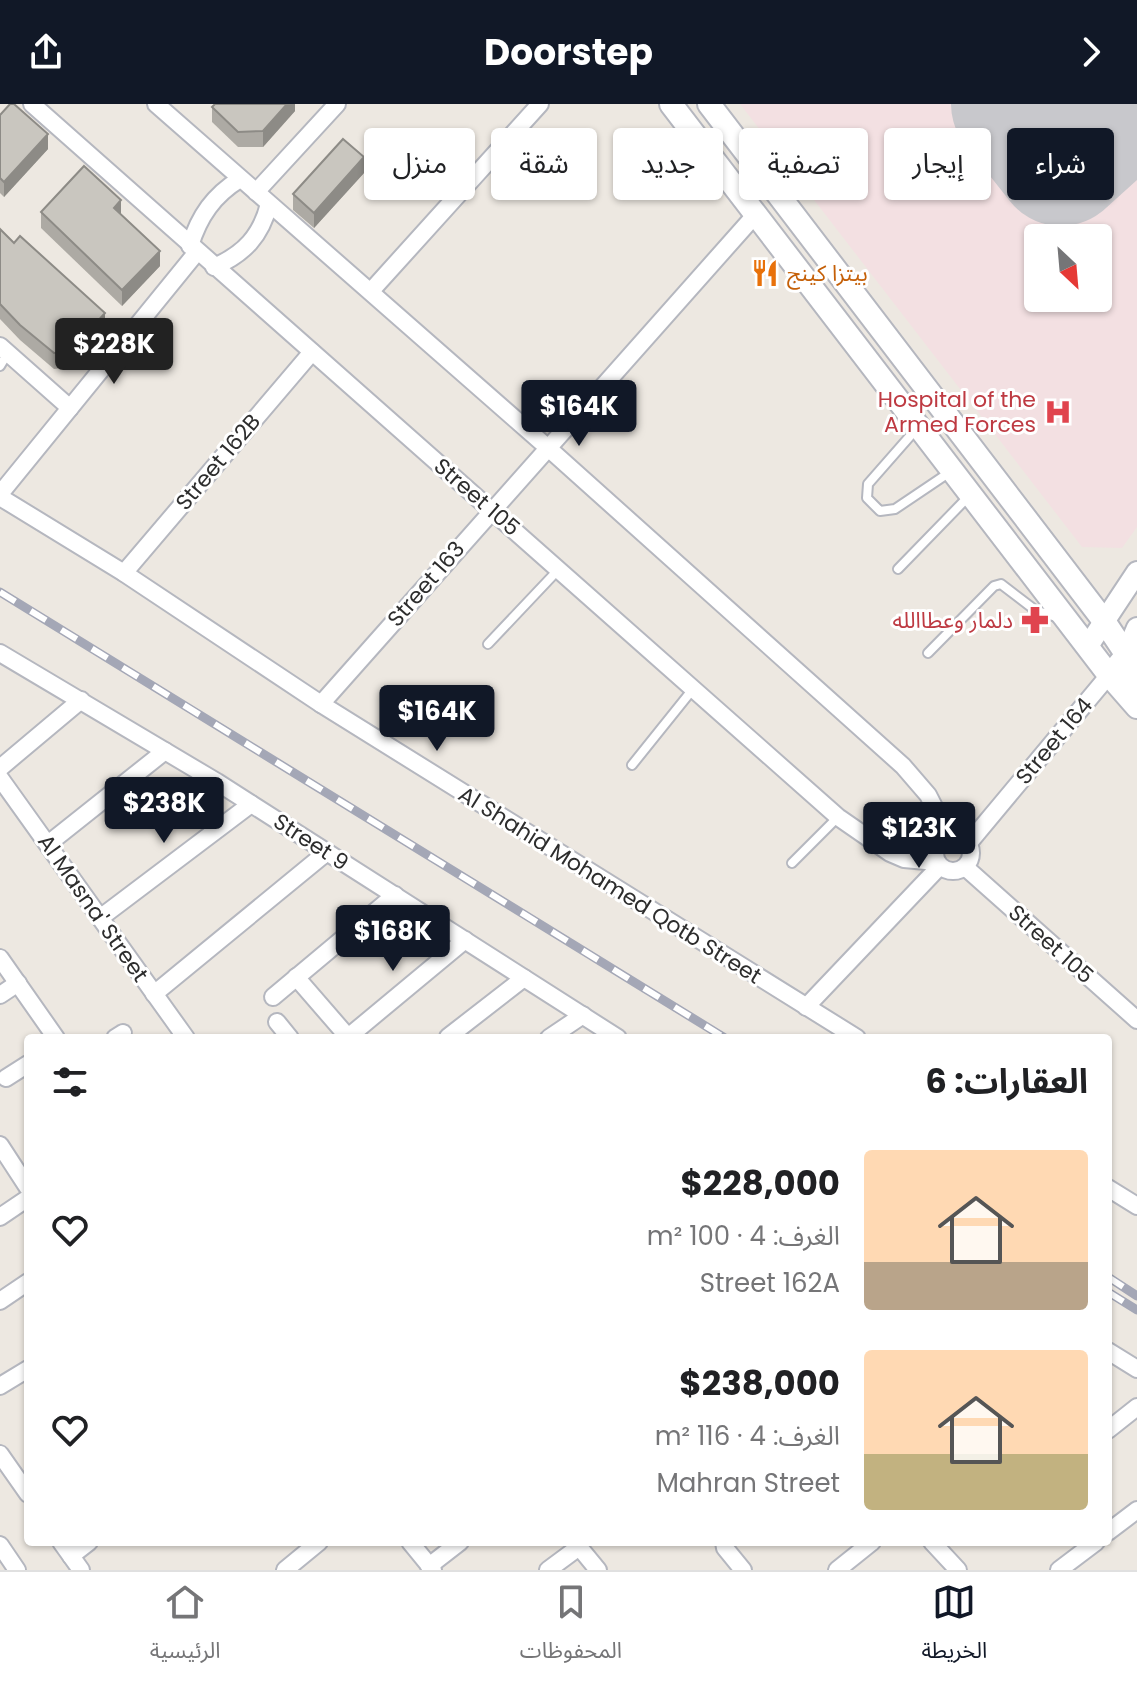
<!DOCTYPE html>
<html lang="ar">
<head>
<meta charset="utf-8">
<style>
  :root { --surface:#fff; --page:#f6f6f6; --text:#202124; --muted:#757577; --line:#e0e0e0; --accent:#111827 }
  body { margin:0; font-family:Poppins,"Noto Sans Arabic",sans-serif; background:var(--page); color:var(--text); direction:rtl; height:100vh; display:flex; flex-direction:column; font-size:30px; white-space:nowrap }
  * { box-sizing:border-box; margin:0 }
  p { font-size:26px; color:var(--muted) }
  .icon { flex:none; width:44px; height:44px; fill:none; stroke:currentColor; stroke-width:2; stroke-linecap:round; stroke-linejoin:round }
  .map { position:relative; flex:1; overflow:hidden; direction:ltr }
  .side { position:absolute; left:24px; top:930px; width:1088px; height:512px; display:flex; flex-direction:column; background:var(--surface); border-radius:8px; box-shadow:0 2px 6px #0004; direction:rtl }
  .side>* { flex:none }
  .top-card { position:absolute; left:24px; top:24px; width:1090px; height:72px; direction:rtl; display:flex; gap:16px }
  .needle { width:52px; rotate:154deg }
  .controls { position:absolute; left:1024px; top:120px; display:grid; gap:16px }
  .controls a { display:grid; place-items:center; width:88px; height:88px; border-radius:8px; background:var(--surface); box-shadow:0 2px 6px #0004; font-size:40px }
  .price { position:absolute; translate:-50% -68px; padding:0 18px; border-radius:8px; background:var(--accent); color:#fff; font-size:26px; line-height:52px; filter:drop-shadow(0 2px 4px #0008) }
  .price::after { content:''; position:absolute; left:50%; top:48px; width:24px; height:18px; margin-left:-12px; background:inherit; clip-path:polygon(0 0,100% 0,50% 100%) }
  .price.selected { background:#222; color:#fff }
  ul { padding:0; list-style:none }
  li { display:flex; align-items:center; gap:24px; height:200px; padding:0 24px }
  li span { display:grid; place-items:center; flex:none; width:224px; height:160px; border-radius:8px; color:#555 }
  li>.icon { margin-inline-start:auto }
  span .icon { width:96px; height:96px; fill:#fffc; stroke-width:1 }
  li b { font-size:34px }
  h2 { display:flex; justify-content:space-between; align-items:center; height:96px; padding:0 24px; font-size:34px }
  .chip { padding:0 28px; border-radius:8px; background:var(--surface); box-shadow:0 2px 6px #0004; font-size:28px; line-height:72px }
  .chip.selected { background:var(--accent); color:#fff }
  header { display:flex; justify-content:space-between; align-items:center; height:104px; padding:0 24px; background:var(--accent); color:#fff; font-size:36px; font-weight:700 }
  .tabs { display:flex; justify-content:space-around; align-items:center; height:112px; border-top:2px solid var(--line); background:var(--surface); font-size:22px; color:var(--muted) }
  .tabs a { display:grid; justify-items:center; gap:4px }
  .tabs .selected { color:var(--accent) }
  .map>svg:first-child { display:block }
</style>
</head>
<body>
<header><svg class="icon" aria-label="forward" viewBox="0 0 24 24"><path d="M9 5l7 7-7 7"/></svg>Doorstep<svg class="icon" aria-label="share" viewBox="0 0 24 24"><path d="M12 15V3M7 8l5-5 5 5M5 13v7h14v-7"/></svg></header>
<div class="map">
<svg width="1137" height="1466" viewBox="0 0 1137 1466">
  <rect width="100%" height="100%" fill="#ede8e1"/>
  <!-- medical -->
  <path fill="#f3e0e2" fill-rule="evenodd" d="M740,0H1137V423L1122,444L1082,443ZM1038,134H1098V194H1038Z"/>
  <!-- airport -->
  <polygon fill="#dcdee6" points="1016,0 1124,0 1061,57"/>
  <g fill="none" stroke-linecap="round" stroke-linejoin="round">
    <!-- runway -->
    <polyline stroke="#c8c8cc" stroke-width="130" points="1016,0 1061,57 1124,0"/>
    <!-- service casing -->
    <g stroke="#b5b7bf" stroke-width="12">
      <g id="service">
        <polyline points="0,262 8,249"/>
        <polyline points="918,323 868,380 867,394 880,407 895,405 950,368"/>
        <polyline points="898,465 968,393"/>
        <polyline points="488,540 558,466"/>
        <polyline points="928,549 994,482 1001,480 1035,506 1056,513"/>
        <polyline points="632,661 693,585"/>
        <polyline points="792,759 838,713"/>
      </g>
    </g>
    <!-- minor casing -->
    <g stroke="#b5b7bf" stroke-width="20">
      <g id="minor">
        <polyline points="32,0 838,713 890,749 904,755 937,758"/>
        <polyline points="156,0 547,343 903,662 928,691 949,732"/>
        <polyline points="256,88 337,0"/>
        <path d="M190,142C199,112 214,91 240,75"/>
        <path d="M214,163C244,150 261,132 269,100"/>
        <polyline points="371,187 540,0"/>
        <polyline points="0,242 70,304"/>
        <polyline points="0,390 197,148"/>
        <polyline points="0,393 124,469 321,600 857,934"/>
        <polyline points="124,469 312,248"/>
        <polyline points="0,549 217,678 618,934"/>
        <polyline points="321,600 756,110"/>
        <polyline points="0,664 81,596"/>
        <polyline points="0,674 186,934"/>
        <circle cx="953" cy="749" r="18"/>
        <polyline points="48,740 165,647"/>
        <polyline points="968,740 1109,571"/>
        <polyline points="965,763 1137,916"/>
        <polyline points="100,814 251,700"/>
        <polyline points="0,854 56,934"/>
        <polyline points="296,873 348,933"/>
        <polyline points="154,890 327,748"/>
        <polyline points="0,891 18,879"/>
        <polyline points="273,893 395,791"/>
        <polyline points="806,903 940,762"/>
        <polyline points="277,918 290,934"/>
        <polyline points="448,933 524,874"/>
        <polyline points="115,934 123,929"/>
        <polyline points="347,934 465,836"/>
        <polyline points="549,934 583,911"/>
        <polyline points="6,974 28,960"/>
        <polyline points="0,1041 28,1084"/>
        <polyline points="1108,1084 1137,1102"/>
        <polyline points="0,1113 28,1094"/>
        <polyline points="0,1197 28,1178"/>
        <polyline points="1108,1247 1137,1265"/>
        <polyline points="0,1282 28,1265"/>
        <polyline points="1108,1326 1137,1303"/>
        <polyline points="0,1350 28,1390"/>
        <polyline points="1108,1428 1137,1406"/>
        <polyline points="61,1438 81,1466"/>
        <polyline points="410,1438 433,1466"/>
        <polyline points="575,1438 598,1466"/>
        <polyline points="724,1438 725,1444 743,1466"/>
        <polyline points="932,1438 958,1466"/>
        <polyline points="0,1441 17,1466"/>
        <polyline points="71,1452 89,1438"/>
        <polyline points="429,1462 460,1438"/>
        <polyline points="285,1466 319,1438"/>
        <polyline points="548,1466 579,1443"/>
        <polyline points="837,1466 872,1438"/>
        <polyline points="1059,1466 1096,1438"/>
      </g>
    </g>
    <!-- tertiary casing -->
    <g stroke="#b5b7bf" stroke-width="24">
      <g id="tertiary">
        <polyline points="1088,542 1137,468"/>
        <polyline points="1109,571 1126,550 1137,524"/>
      </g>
    </g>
    <!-- secondary casing -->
    <g stroke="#b5b7bf" stroke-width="26">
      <g id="secondary">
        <polyline points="671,0 1109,571 1137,603"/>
        <polyline points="709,0 1104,517 1126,550 1137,584"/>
      </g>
    </g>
    <!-- service -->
    <use href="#service" stroke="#fff" stroke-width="8"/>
    <!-- minor -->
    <use href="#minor" stroke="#fff" stroke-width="16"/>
    <!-- tertiary -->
    <use href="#tertiary" stroke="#fff" stroke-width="20"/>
    <!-- secondary -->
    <use href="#secondary" stroke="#fff" stroke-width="22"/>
    <!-- rail casing -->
    <g stroke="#a4a7b6" stroke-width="9">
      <g id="rail">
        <polyline points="0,488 725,934"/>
        <polyline points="1108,1173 1137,1192"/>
        <polyline points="1108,1188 1137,1206"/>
      </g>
    </g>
    <!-- rail -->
    <use href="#rail" stroke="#fff" stroke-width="6" stroke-dasharray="18" stroke-linecap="butt"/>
  </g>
  <!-- wall -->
  <g fill="#adaaa4">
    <polygon points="295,0 295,7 263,43 238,43 212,18 212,3"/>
    <polygon points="0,11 48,45 4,93 0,89"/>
    <polygon points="364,69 314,124 293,106 293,90"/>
    <polygon points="41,108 121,110 160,162 122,202 41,124"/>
    <polygon points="0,125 105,224 70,263 54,265 20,236 0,215"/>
  </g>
  <!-- shaded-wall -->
  <g fill="#8d8b86">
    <polygon points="287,0 295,0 295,7 263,43 263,27"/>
    <polygon points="48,30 48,45 4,93 4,78"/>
    <polygon points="364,53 364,69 314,124 314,109"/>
    <polygon points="121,96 121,112 114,104"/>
    <polygon points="160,147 160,162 122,202 122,186"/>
    <polygon points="105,209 105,224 70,263 70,248"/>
  </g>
  <!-- building -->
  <g fill="#c9c6bf" stroke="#8d8b86" stroke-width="2">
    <polygon points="10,0 14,0 48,30 4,78 0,74 0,11"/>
    <polygon points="215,0 287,0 263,27 238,28 212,3"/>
    <polygon points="343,35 364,53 314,109 293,90"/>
    <polygon points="84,62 121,96 114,104 160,147 122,186 41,108"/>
    <polygon points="0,125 14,139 20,132 105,209 70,248 54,249 20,221 0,200"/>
  </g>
  <!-- icons -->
  <defs>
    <g id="restaurant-bare" transform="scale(2.16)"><path d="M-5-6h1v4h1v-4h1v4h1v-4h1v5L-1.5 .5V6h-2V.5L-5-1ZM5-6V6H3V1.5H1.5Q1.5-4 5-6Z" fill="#e8710a" stroke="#fff" stroke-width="2.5" paint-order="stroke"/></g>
    <g id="hospital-bare" transform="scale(2.16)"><path d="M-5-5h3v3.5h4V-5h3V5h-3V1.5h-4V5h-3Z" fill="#e0444e" stroke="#fff" stroke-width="2.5" paint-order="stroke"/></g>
    <g id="pharmacy-bare" transform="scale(2.16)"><path d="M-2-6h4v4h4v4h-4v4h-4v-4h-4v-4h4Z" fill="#e0444e" stroke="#fff" stroke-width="2.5" paint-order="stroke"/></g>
  </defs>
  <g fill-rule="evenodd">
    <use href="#restaurant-bare" x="765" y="169"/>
    <use href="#hospital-bare" x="1058" y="308"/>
    <use href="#pharmacy-bare" x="1035" y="516"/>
  </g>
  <g text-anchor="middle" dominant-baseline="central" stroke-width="6" stroke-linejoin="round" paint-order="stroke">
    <!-- food labels -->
    <g font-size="22" fill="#c56008" stroke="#fff" text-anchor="start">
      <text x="787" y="169">بيتزا كينج</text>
    </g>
    <!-- health labels -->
    <g font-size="22" fill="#be3a42" stroke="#fff" text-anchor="end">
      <text x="1036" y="295">Hospital of the<tspan x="1036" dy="25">Armed Forces</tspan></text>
      <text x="1013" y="516">دلمار وعطاالله</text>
    </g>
    <!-- street labels -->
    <g font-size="22" fill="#2d2d2d" stroke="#fff">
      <text transform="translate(218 358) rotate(-50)">Street 162B</text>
      <text transform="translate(477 393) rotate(41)">Street 105</text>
      <text transform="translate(426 480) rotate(-49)">Street 163</text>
      <text transform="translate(1054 637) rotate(-50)">Street 164</text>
      <text transform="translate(311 738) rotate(33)">Street 9</text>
      <text transform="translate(610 781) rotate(32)">Al Shahid Mohamed Qotb Street</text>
      <text transform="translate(93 804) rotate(55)">Al Masna' Street</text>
      <text transform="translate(1051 840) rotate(42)">Street 105</text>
    </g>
  </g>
</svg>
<div class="controls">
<a><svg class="needle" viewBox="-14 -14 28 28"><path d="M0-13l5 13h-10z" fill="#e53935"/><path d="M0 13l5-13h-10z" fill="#757577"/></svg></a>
</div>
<b class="price selected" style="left:114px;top:282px">$228K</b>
<b class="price" style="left:579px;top:344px">$164K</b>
<b class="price" style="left:437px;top:649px">$164K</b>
<b class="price" style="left:164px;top:741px">$238K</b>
<b class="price" style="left:919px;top:766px">$123K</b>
<b class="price" style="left:393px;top:869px">$168K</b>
<div class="top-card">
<a class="chip selected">شراء</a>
<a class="chip">إيجار</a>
<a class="chip">تصفية</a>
<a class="chip">جديد</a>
<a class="chip">شقة</a>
<a class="chip">منزل</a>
</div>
<section class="side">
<h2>العقارات: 6<svg class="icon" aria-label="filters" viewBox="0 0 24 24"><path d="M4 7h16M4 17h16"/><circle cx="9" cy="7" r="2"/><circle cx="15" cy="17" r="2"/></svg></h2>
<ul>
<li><span style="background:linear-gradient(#ffd9b3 70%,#b9a48a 0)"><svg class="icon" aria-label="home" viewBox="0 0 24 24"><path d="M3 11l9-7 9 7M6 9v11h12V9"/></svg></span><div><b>$228,000</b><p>الغرف: 4 · 100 m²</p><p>Street 162A</p></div><svg class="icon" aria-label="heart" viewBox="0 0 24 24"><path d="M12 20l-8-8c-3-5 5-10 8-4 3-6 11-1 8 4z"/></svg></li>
<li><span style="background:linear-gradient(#ffd9b3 65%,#c2b280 0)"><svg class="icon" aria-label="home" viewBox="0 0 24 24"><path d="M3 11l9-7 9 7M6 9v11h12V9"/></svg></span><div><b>$238,000</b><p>الغرف: 4 · 116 m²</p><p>Mahran Street</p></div><svg class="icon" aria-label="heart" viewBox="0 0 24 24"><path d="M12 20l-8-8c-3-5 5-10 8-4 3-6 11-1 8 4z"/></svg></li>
</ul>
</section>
</div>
<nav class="tabs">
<a class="selected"><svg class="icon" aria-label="map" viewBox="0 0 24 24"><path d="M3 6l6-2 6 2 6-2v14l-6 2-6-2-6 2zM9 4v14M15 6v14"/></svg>الخريطة</a>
<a><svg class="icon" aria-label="saved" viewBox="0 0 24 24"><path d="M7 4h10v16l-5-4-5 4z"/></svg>المحفوظات</a>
<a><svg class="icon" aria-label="home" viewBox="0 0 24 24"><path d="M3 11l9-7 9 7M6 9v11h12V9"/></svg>الرئيسية</a>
</nav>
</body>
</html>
